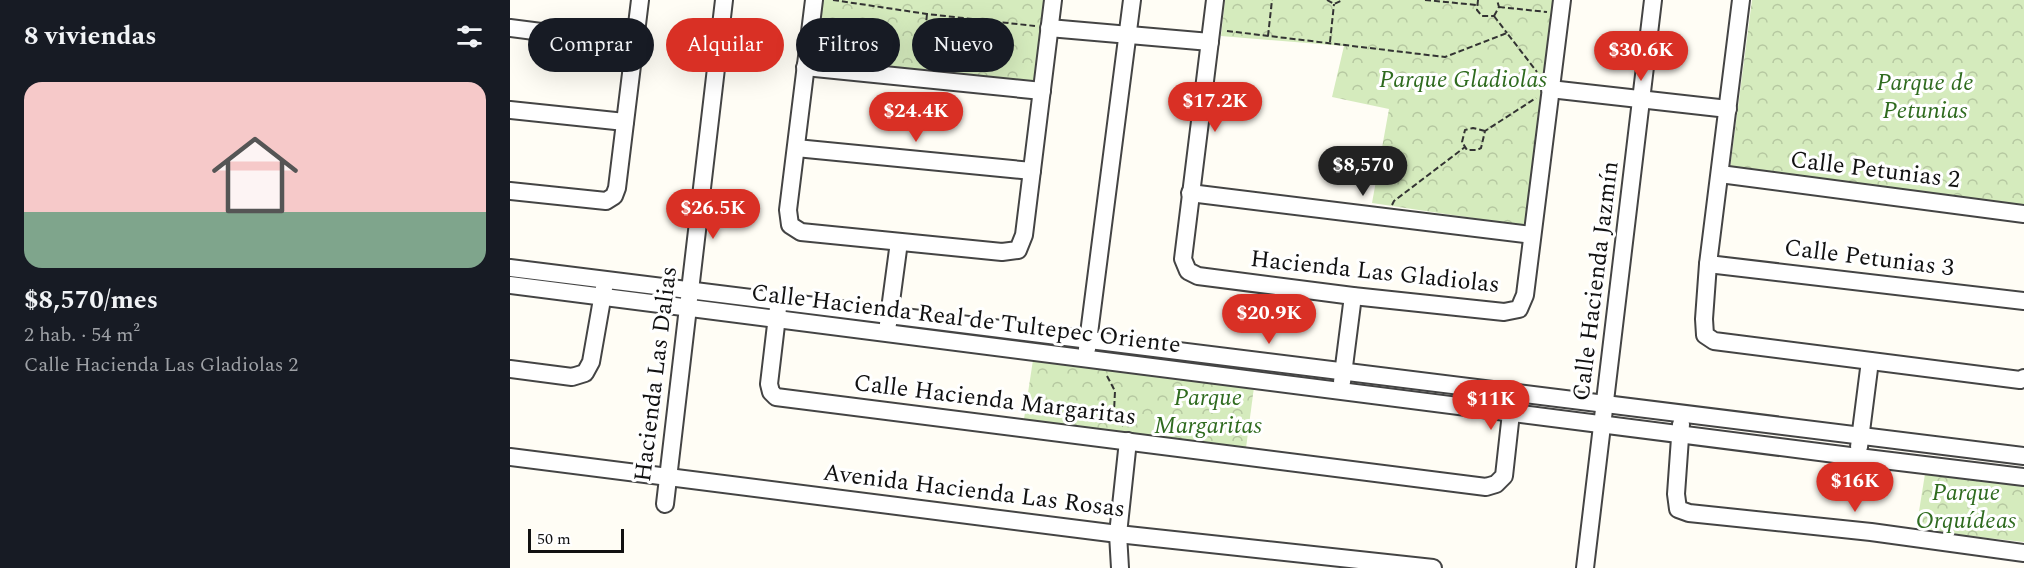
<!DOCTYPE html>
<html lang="es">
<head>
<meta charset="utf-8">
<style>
  :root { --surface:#171b24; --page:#242831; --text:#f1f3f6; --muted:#9ea1a6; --line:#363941; --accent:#d93025 }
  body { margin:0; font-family:Spectral,serif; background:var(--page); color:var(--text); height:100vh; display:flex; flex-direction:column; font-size:22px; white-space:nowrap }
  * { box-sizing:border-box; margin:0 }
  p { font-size:20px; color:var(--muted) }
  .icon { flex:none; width:33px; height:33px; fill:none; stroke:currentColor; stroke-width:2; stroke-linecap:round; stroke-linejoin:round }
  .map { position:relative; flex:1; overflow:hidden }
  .side { display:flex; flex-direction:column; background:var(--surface); width:510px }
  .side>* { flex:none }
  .banner { position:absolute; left:18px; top:18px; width:570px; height:54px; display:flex; gap:12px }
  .scale { position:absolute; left:18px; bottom:15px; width:96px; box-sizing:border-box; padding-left:6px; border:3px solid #111; border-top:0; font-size:16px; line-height:21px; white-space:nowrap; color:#111; -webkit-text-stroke:4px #fff; paint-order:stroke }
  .price { position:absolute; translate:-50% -51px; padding:0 14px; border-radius:21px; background:var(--accent); color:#fff; font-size:20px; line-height:39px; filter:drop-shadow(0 2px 3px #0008) }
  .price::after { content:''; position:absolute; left:50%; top:36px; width:18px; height:14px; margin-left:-9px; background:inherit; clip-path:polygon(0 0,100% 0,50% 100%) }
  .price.current { background:#222; color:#fff }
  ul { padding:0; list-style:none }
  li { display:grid; align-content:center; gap:12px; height:318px; padding:0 24px }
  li+li { border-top:2px solid var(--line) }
  li span { display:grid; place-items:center; height:186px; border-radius:18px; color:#555 }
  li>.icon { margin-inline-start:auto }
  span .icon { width:108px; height:108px; fill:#fffc; stroke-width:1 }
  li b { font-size:26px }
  h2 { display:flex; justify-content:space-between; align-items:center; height:72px; padding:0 24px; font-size:26px }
  .pill { padding:0 21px; border-radius:27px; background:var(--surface); box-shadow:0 6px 24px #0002; font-size:21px; line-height:54px }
  .pill.current { background:var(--accent); color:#fff }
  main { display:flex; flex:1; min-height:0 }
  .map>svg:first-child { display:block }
</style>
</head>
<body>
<main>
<section class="side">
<h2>8 viviendas<svg class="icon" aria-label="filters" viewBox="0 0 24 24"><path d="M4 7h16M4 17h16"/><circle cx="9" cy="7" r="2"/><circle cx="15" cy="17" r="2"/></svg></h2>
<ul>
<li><span style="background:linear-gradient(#f6c9c9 70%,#7fa58c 0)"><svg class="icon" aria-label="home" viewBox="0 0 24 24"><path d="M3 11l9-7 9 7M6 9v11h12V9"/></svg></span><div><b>$8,570/mes</b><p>2 hab. · 54 m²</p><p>Calle Hacienda Las Gladiolas 2</p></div></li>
</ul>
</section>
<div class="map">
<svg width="1514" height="568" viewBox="0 0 1514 568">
  <defs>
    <pattern id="park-crowns" width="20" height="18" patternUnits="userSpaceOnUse" patternTransform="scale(1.5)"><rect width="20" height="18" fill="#d5ebbd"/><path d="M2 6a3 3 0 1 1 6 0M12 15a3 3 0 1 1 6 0" fill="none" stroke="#b6c8a1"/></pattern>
  </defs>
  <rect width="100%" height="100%" fill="#fffdf5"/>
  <!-- park -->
  <g fill="url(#park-crowns)">
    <polygon points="309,0 539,0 529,89 301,62"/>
    <polygon points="715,0 1044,0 1016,226 862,203 879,109 822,97 834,46 711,36"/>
    <polygon points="1242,0 1514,0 1514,206 1220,168"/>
    <polygon points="523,360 744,387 736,448 514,419"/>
    <polygon points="1415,474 1514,486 1514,542 1406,530"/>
  </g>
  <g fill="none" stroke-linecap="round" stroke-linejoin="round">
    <!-- minor casing -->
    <g stroke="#444" stroke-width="20">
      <g id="minor">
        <polyline points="304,0 278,210 280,225 291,232 492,252 508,250 514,235 543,0"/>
        <polyline points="705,0 673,259 678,271 688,276 843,296 994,312 1009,309 1015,295 1052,0"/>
        <polyline points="1231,0 1198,264 1194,319 1195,335 1204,341 1510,380 1514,378"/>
        <polyline points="0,28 125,44"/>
        <polyline points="539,28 700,42"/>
        <polyline points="295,67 532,91"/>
        <polyline points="1040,89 1218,109"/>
        <polyline points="0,110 115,122"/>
        <polyline points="286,148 522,171"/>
        <polyline points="1210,174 1514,214"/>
        <polyline points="0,191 96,201 104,196 107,188 130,0"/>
        <polyline points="680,193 1022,235"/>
        <polyline points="1198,264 1514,301"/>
        <polyline points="0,268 1514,456"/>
        <polyline points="0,285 1348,457 1514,477"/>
        <polyline points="268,308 259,384 261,392 266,397 976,487 986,484 994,476 1002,404"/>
        <polyline points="378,324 389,242"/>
        <polyline points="577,349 622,0"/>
        <polyline points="0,369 62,377 75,373 81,362 94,288"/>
        <polyline points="832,382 843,296"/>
        <polyline points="1171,424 1166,494 1168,509 1179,513 1361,532 1514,553"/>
        <polyline points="1349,447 1360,361"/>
        <polyline points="0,457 608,534 923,568"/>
        <polyline points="155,504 214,0"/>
        <polyline points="610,568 608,534 618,441"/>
        <polyline points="1075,568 1143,0"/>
      </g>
    </g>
    <!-- path -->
    <g stroke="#333" stroke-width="2" stroke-dasharray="6 3" stroke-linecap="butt">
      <polyline points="323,0 417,14 525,26"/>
      <polyline points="817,0 824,4 833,0"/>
      <polyline points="915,0 967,5"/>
      <polyline points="968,0 967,10 972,16 984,16"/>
      <polyline points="989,7 1037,12"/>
      <polyline points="984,16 997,33"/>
      <polyline points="984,16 989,7 987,0"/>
      <polyline points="717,31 935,57 997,33 1027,72"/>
      <polyline points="758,36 762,0"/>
      <polyline points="820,42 824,4"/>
      <polyline points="412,65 417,14"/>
      <polyline points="975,131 963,128 955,130 952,142 957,150 967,150 971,148 975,131 1026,98"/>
      <polyline points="882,205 884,201 955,147"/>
      <polyline points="597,376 605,391 604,412 613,426"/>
    </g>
    <!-- minor -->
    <use href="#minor" stroke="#fff" stroke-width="16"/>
  </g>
  <g text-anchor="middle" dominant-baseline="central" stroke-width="6" stroke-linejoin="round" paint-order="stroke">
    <!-- park labels -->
    <g font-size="24" font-style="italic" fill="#2f6b1f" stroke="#fff">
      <text x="953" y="80">Parque Gladiolas</text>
      <text x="1415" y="83">Parque de<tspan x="1415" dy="28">Petunias</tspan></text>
      <text x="698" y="398">Parque<tspan x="698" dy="28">Margaritas</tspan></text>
      <text x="1456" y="493">Parque<tspan x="1456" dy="28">Orquídeas</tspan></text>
    </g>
    <!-- street labels -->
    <g font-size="24" fill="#111" stroke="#fff">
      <text transform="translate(1365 170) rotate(7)">Calle Petunias 2</text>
      <text transform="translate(1359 258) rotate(7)">Calle Petunias 3</text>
      <text transform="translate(865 272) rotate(6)">Hacienda Las Gladiolas</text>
      <text transform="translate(1086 281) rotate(-83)">Calle Hacienda Jazmín</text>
      <text transform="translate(456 319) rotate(7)">Calle Hacienda Real de Tultepec Oriente</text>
      <text transform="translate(146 374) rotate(-83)">Hacienda Las Dalias</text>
      <text transform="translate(485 400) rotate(7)">Calle Hacienda Margaritas</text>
      <text transform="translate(464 491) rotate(7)">Avenida Hacienda Las Rosas</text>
    </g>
  </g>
</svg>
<div class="scale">50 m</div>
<b class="price" style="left:1131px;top:82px">$30.6K</b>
<b class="price" style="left:705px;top:133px">$17.2K</b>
<b class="price" style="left:406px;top:143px">$24.4K</b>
<b class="price current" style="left:853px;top:197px">$8,570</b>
<b class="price" style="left:203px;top:240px">$26.5K</b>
<b class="price" style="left:759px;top:345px">$20.9K</b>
<b class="price" style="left:981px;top:431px">$11K</b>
<b class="price" style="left:1345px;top:513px">$16K</b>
<div class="banner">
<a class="pill">Comprar</a>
<a class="pill current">Alquilar</a>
<a class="pill">Filtros</a>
<a class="pill">Nuevo</a>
</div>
</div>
</main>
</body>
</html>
